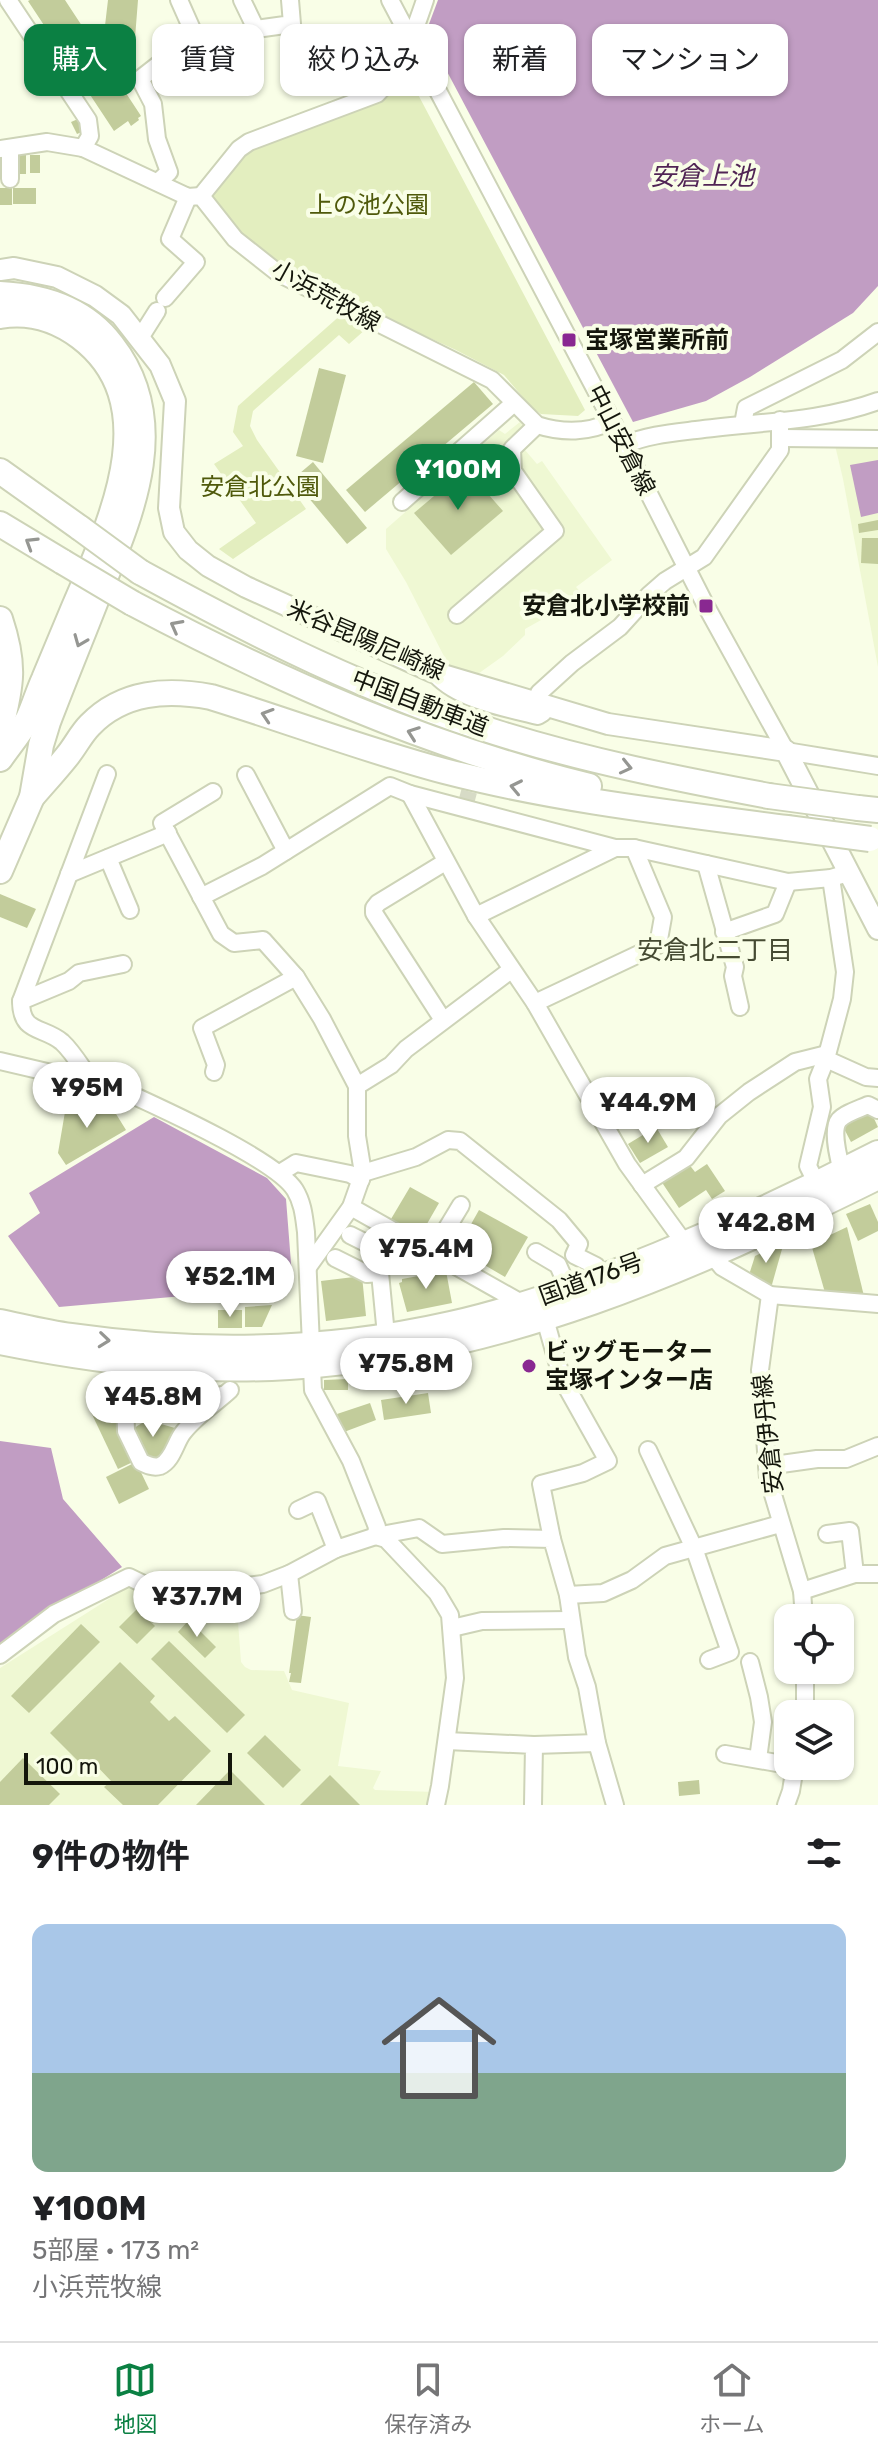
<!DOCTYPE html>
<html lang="ja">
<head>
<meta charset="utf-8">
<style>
  :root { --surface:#fff; --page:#f2f2f2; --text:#202124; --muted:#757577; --line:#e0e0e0; --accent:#0b8043 }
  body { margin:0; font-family:Rubik,"Noto Sans JP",sans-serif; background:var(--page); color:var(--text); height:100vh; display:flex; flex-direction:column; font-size:30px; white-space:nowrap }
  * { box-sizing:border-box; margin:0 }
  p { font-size:26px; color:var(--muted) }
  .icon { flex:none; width:44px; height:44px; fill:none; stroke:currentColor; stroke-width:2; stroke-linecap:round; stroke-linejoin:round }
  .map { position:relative; height:1805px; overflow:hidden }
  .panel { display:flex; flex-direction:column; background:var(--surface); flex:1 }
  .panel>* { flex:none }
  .guide { position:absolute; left:24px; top:24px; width:830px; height:72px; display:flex; gap:16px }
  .fabs { position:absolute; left:774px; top:1604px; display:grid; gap:16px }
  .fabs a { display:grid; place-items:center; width:80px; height:80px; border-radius:16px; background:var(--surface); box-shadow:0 2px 6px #0004; font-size:40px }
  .scale { position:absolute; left:24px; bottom:20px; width:208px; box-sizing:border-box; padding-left:8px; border:4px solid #14160c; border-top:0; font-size:22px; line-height:28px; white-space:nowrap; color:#14160c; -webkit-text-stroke:6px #f9fee7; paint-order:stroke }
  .price { position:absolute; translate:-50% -68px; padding:0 18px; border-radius:28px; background:#fff; color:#222; font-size:26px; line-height:52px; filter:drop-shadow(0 2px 4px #0008) }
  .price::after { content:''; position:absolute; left:50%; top:48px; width:24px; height:18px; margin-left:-12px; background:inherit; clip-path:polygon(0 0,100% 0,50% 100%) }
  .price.current { background:var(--accent); color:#fff }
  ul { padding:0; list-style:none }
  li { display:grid; align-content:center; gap:16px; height:424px; padding:0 32px }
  li span { display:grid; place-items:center; height:248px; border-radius:16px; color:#555 }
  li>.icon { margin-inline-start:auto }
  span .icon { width:144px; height:144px; fill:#fffc; stroke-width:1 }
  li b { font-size:34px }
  h2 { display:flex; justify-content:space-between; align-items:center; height:96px; padding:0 32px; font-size:34px }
  .pill { padding:0 28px; border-radius:16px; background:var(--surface); box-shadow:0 2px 6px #0004; font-size:28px; line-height:72px }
  .pill.current { background:var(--accent); color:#fff }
  .tab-bar { display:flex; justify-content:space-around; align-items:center; height:112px; border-top:2px solid var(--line); background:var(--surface); font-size:22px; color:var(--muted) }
  .tab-bar a { display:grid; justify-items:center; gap:4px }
  .tab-bar .current { color:var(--accent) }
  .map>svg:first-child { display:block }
</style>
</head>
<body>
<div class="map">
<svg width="878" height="1805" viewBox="0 0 878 1805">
  <rect width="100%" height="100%" fill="#f9fee7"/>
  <!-- built -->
  <g fill="#eff8d3">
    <polygon points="520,422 535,439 525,450 537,464 542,461 612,560 576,587 584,596 525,629 525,635 503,656 475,676 450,668 406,582 386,549 386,529 499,430 505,434"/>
    <polygon points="834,441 878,443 878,667 843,479"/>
    <polygon points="134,1583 158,1595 236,1595 241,1662 245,1667 251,1670 284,1671 292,1690 349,1703 338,1766 381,1771 373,1788 375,1790 435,1792 431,1805 0,1805 0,1668"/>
  </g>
  <!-- green -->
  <g fill="#e3eebf">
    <polygon points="404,68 585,410 578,416 541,414 532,408 504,375 456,350 288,273 260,253 209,196 246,152 379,100"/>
    <polygon points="343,313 366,329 349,344 339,335 253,411 250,426 257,440 306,509 233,559 219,549 256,523 214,464 243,446 233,432 238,406"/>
  </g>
  <!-- water -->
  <g fill="#c19dc3">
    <polygon points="438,0 878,0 878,286 853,313 750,377 706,401 633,422 426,32"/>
    <polygon points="878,460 878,513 861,517 850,465"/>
    <polygon points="154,1117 267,1178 286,1199 292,1276 263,1289 59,1307 8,1236 40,1213 29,1193"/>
    <polygon points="0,1441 51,1448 63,1499 122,1567 0,1644"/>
  </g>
  <!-- building -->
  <g fill="#c2cc9b">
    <polygon points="30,0 65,0 141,116 138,118 139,120 131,126 128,121 114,131 28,1"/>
    <polygon points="108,0 138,0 135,38 120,37 124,42 122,46 119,49 113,49 117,54 108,60 95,40 104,34"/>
    <polygon points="78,119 84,131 77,134 71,122"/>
    <rect x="16" y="154" width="10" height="20"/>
    <rect x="30" y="155" width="10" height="18"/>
    <rect x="0" y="188" width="12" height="17"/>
    <rect x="13" y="188" width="23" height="16"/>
    <polygon points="319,368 346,375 323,463 296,456"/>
    <polygon points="474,382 493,404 365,512 346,490"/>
    <polygon points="313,462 367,528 347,544 293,479"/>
    <polygon points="466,469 503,511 451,555 414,513"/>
    <polygon points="878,520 878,530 859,533 858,524"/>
    <polygon points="862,538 878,538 878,564 861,563"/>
    <polygon points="0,894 36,909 27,928 0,917"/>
    <polygon points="77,1100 86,1114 108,1101 126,1130 66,1165 58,1153 66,1106"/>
    <polygon points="870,1110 878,1127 851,1142 841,1123"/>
    <polygon points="656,1127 668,1147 640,1163 628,1144"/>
    <polygon points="688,1163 695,1172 707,1164 725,1191 712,1199 706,1190 679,1208 661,1181"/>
    <polygon points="410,1187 439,1203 420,1236 391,1219"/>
    <polygon points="870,1204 878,1222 878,1231 858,1241 846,1214"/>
    <polygon points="479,1210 528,1237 505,1277 457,1249"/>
    <polygon points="847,1227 864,1296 826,1296 811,1244"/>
    <polygon points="784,1242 771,1288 749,1275 755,1256"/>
    <polygon points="446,1271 452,1303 407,1312 399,1283 402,1282 402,1279"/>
    <polygon points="362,1276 366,1316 326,1321 321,1281"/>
    <polygon points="272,1305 262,1327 245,1327 245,1307"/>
    <rect x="218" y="1310" width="24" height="18"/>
    <polygon points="348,1379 348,1390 324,1390 324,1380"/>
    <polygon points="428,1393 431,1413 384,1420 381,1400"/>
    <polygon points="105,1400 135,1461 118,1469 89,1408"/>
    <polygon points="370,1403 376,1420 344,1432 337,1414"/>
    <polygon points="147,1420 175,1428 163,1456 148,1462 137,1447 134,1428"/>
    <polygon points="136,1462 149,1489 119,1504 106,1477"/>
    <polygon points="137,1609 155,1626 137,1644 119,1627"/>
    <polygon points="297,1615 311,1617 301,1683 289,1682 291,1673 289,1673"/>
    <polygon points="189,1620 216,1647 205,1658 178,1632"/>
    <polygon points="81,1624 100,1642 29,1713 11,1696"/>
    <polygon points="169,1641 245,1715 227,1733 151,1659"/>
    <polygon points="120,1662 155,1696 150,1702 169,1721 175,1716 211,1751 158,1805 123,1805 104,1787 111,1781 92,1761 85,1768 50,1733"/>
    <polygon points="265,1735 301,1770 283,1788 247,1753"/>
    <polygon points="23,1758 60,1794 49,1805 0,1805 0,1782"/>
    <polygon points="230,1770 265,1805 196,1805"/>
    <polygon points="330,1775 360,1805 300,1805"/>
    <polygon points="699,1780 700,1794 679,1796 678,1782"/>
  </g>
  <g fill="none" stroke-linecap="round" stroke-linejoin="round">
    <!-- minor-tunnel -->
    <polyline stroke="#d7dbc6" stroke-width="16" stroke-dasharray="16 8" stroke-linecap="butt" points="465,807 492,705"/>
    <!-- minor casing -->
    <g stroke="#cdd3b7" stroke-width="20">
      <g id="minor">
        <polyline points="8,0 88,120 90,136 83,148"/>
        <polyline points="242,0 256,29 292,24 290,0"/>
        <polyline points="390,0 612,421 706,606 786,751 878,766"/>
        <polyline points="10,148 10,179"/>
        <path d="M0,149L47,142L83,148L188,197L201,196L235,239L278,273L492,380L537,425C562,433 589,433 612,421"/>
        <polyline points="158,182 169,172 157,139 153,104 140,79 195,36 179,0"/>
        <path d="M201,196L239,149L249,142L377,94C402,70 414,32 425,0"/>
        <polyline points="165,298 196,262 170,239 188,197"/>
        <polyline points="140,338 157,311"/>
        <polyline points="743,424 746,408 842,360 878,332"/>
        <polyline points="782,438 878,439"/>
        <path d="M624,445C647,435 671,433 696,430C755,422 821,422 878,401"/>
        <polyline points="402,502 514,403"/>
        <polyline points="457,615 555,531 513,471 512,449 537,425"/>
        <path d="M436,675C459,700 506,708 538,716L543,713L546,705"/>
        <polyline points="537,702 539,693 572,663 620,627 649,595 665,581 704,557 780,450 780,420"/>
        <polyline points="246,775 286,851"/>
        <polyline points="213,792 162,823 221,934 234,943 263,940 296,977 322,1019 357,1086 357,1136 363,1173 351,1207 308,1267"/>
        <polyline points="410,794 476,916 535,1003 627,1164 685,1244 711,1254 722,1267 770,1295 878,1304"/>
        <polyline points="108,858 130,910"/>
        <polyline points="442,864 378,903 374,908 374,913 443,1020"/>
        <polyline points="706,864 735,967 733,976 740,1007"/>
        <polyline points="69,874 168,833"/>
        <polyline points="831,878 845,972 842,999 826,1059 866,1077 878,1078"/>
        <polyline points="201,897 262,866 390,786 410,794 615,848 634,848 788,882 831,878 848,873"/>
        <polyline points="476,916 615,848"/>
        <polyline points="724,932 775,914 788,882"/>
        <polyline points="21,1001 69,981 79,973 123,964"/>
        <polyline points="535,1003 658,945 663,917 634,848"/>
        <path d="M0,1061L111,1087L130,1094C165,1110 277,1161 295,1190C303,1203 304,1217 306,1232L313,1390L351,1461L377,1527L376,1536L386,1539L437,1593L450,1615L455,1678L440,1786L436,1805"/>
        <polyline points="214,1072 216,1065 202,1028 296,977"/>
        <path d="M93,1083C83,1070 74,1053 62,1042C43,1026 21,1034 21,1001L107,774"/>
        <polyline points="357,1086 391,1065 406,1049 511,970"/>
        <path d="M842,1171C839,1160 831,1130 839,1120C845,1113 859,1109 868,1105L878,1110"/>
        <polyline points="280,1173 296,1163 350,1174 361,1180"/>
        <polyline points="363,1173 416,1157 448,1140 460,1141 559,1220 579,1244 574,1255 596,1266 602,1278"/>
        <polyline points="817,1184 808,1166 822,1107 818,1079 826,1059"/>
        <polyline points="642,1185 686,1158 719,1116 749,1092 795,1062 827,1054"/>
        <polyline points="351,1207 523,1304"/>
        <polyline points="350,1235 390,1255"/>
        <polyline points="536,1252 558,1265 569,1290"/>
        <polyline points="432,1253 461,1205"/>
        <polyline points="335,1258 367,1274 380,1273"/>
        <polyline points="770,1295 760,1370 768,1478 802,1591 804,1618"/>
        <polyline points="545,1319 562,1379 608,1461 583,1473 541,1484 552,1539"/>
        <polyline points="386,1335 380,1273 400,1235"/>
        <polyline points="366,1359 380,1379 418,1374 416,1351"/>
        <polyline points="115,1362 125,1400 211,1401 222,1395"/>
        <path d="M125,1400L126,1431L141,1462C147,1465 153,1468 160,1466C172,1461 175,1444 182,1434C194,1417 215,1404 230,1390"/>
        <polyline points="648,1450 694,1548 730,1652 709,1660"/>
        <polyline points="767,1466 817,1459 846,1459 878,1446"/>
        <polyline points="298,1510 317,1501 336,1549"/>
        <polyline points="827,1534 850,1531 855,1574"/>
        <polyline points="289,1574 293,1611"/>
        <polyline points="802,1591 855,1574 878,1574"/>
        <polyline points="568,1595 603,1593 632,1580 665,1556 780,1524"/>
        <polyline points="452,1628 482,1621 570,1620"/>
        <polyline points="0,1655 54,1614 129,1577 172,1598 191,1599 224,1589 263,1584 289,1574 336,1549 376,1536 419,1528 442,1544 504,1538 552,1539 568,1595 577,1657 587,1687 597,1743 615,1805"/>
        <polyline points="750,1662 759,1697 763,1722 758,1759"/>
        <polyline points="805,1714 805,1670"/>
        <polyline points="447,1741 534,1745 533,1805"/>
        <polyline points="534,1745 597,1743"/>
        <polyline points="725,1754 788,1765"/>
        <polyline points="786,1805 791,1791 795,1766"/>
      </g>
    </g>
    <!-- major casing -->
    <g stroke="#cdd3b7" stroke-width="24">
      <polyline id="major" points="0,270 14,268 57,277 95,296 121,315 160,365 175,401 169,508 174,532 188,550 208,566 246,587 433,672 608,724 786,751 878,929"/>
    </g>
    <!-- highway casing -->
    <g stroke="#cdd3b7" stroke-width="28">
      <g id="highway">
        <path d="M0,294C43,296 85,309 112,345C173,424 130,517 97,598C81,639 64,680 48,722L41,745L32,797L0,871"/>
        <path d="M0,316C29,311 56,319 80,337C171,406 106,531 72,612C63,634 53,657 44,679C38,692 34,706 28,719C20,733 9,746 0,759"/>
        <polyline points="0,471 80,528"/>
        <polyline points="0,524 63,562"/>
        <path d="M140,572C255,635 372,694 498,733C587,761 678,779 769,796"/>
        <path d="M132,603C279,681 427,746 589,786"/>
        <path d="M0,619C15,664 12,684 0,730"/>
        <path d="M32,797C44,783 57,769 68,755C76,745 81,734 90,725C123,691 167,689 211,697C289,721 365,750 444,771C556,800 672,813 787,828"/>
        <polyline points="858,808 878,810"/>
        <path d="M0,1322C24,1327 47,1333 71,1336C197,1354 327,1352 451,1324C522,1308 591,1282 658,1255C733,1224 806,1190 878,1153"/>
        <path d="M0,1342C95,1361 191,1373 289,1367C501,1354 690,1270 878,1177"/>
      </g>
    </g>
    <!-- minor -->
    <use href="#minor" stroke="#fff" stroke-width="16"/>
    <!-- major -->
    <use href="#major" stroke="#fff" stroke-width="20"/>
    <!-- highway -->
    <use href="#highway" stroke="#fff" stroke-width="24"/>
    <!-- highway-bridge casing -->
    <g stroke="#cdd3b7" stroke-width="28" stroke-linecap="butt">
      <g id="highway-bridge">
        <polyline points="80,528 140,572"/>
        <polyline points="63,562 132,603"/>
        <polyline points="769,796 858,808"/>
        <polyline points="787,828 870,839"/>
      </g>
    </g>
    <!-- highway-bridge -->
    <use href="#highway-bridge" stroke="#fff" stroke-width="24"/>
  </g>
  <!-- one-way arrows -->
  <defs><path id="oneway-chevron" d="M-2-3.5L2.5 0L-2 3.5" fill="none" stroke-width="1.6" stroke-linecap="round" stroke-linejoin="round" transform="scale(2)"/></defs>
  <g stroke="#959692">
    <use href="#oneway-chevron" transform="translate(31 543) rotate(-148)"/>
    <use href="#oneway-chevron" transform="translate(176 626) rotate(-152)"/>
    <use href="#oneway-chevron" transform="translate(80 641) rotate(112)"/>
    <use href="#oneway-chevron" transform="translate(267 715) rotate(-162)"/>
    <use href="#oneway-chevron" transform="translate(413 733) rotate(-160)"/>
    <use href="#oneway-chevron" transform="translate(626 767) rotate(13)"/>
    <use href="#oneway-chevron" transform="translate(516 787) rotate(-168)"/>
    <use href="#oneway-chevron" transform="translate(104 1340) rotate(6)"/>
  </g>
  <!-- markers -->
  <g fill="#892891" stroke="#f9fee7" stroke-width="3">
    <rect x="561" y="332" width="16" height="16" rx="4"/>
    <rect x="698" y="598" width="16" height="16" rx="4"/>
    <circle cx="529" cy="1366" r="8"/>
  </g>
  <g text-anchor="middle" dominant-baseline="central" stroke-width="8" stroke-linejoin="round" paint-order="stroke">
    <!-- park labels -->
    <g font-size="24" fill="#4f590b" stroke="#f9fee7">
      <text x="369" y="205">上の池公園</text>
      <text x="260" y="487">安倉北公園</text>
    </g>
    <!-- street labels -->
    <g font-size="24" fill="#14160c" stroke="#f9fee7">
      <text transform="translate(326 296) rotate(29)">小浜荒牧線</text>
      <text transform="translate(621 440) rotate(63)">中山安倉線</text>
      <text transform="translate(366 640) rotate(23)">米谷昆陽尼崎線</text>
      <text transform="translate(420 703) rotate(21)">中国自動車道</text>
      <text transform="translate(591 1279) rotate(-20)">国道176号</text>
      <text transform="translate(768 1434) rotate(-96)">安倉伊丹線</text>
    </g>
    <!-- poi labels -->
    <g font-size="24" font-weight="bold" fill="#14160c" stroke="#f9fee7" text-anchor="start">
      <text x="585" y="340">宝塚営業所前</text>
      <text x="690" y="606" text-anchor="end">安倉北小学校前</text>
      <text x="545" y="1352">ビッグモーター<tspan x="545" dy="28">宝塚インター店</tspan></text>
    </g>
    <!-- water labels -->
    <g font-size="26" font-style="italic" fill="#512555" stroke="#f9fee7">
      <text x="702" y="176">安倉上池</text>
    </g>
    <!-- neighbourhood labels -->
    <g font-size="26" fill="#464b33" stroke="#f9fee7">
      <text x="715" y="950">安倉北二丁目</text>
    </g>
  </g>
</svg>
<div class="fabs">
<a><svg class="icon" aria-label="locate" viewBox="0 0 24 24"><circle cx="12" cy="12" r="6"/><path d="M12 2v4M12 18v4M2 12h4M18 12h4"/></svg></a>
<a><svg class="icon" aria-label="layers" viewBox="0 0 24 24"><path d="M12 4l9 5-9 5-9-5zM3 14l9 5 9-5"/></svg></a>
</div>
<div class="scale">100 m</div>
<b class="price current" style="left:458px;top:512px">¥100M</b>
<b class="price" style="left:87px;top:1130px">¥95M</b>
<b class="price" style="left:648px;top:1145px">¥44.9M</b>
<b class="price" style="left:766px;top:1265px">¥42.8M</b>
<b class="price" style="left:426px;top:1291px">¥75.4M</b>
<b class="price" style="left:230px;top:1319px">¥52.1M</b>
<b class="price" style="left:406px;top:1406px">¥75.8M</b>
<b class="price" style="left:153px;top:1439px">¥45.8M</b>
<b class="price" style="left:197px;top:1639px">¥37.7M</b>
<div class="guide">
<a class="pill current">購入</a>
<a class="pill">賃貸</a>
<a class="pill">絞り込み</a>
<a class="pill">新着</a>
<a class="pill">マンション</a>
</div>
</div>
<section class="panel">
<h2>9件の物件<svg class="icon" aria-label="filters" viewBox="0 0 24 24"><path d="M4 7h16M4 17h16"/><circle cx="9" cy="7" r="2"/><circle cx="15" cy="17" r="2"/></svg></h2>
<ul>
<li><span style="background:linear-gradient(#a9c7e8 60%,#7fa58c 0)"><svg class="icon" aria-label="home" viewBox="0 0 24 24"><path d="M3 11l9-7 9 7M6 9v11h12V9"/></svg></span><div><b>¥100M</b><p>5部屋 · 173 m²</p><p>小浜荒牧線</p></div></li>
</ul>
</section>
<nav class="tab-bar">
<a class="current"><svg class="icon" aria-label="map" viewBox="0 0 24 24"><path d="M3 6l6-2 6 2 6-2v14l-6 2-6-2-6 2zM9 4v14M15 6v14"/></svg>地図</a>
<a><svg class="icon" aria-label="saved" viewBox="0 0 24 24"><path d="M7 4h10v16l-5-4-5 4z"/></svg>保存済み</a>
<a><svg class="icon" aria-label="home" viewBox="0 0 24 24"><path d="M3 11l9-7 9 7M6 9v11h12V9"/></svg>ホーム</a>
</nav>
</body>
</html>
